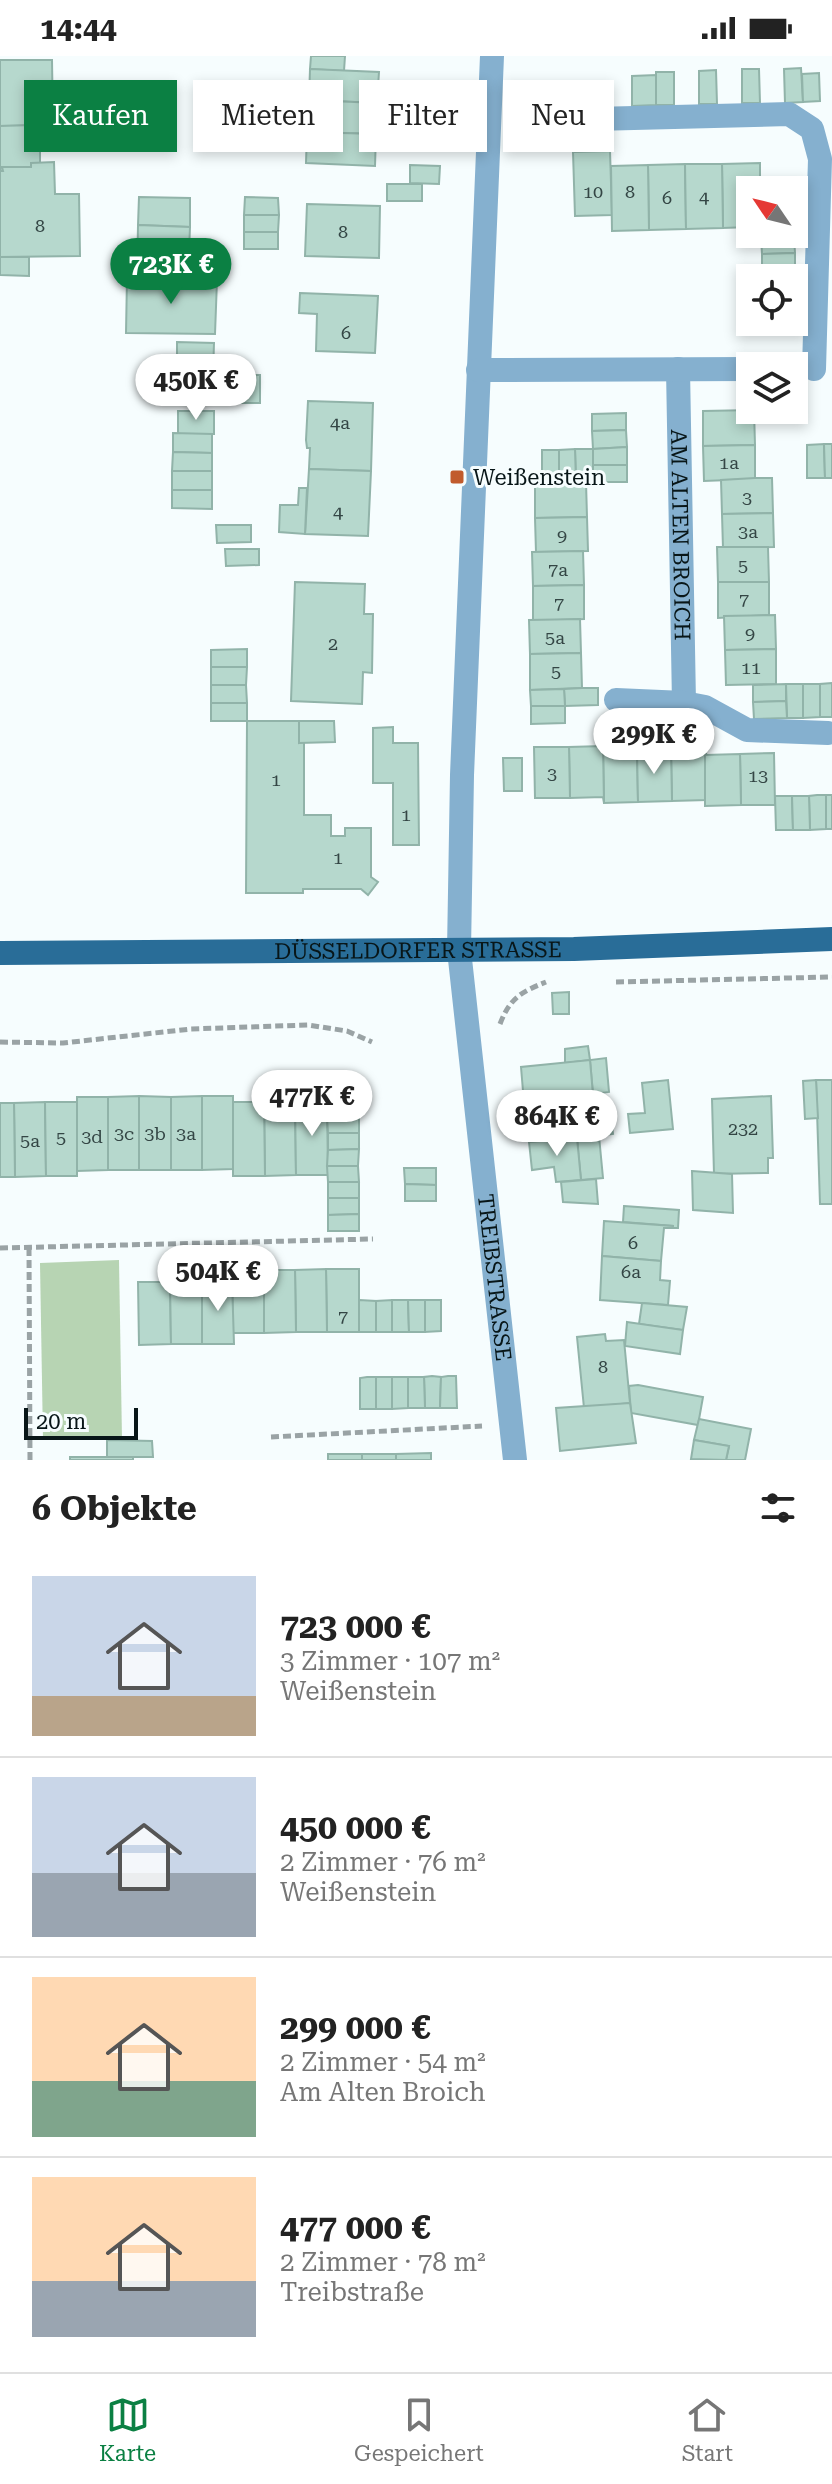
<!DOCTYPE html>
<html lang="de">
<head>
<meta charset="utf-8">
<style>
  :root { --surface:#fff; --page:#f2f2f2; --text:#222; --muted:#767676; --line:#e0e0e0; --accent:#0b8043 }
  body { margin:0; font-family:"Roboto Serif",serif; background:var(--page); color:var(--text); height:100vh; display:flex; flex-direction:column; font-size:30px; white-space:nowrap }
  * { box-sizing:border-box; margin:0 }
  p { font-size:26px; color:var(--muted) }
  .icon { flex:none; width:44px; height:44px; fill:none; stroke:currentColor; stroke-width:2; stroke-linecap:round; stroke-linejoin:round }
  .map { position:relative; height:1404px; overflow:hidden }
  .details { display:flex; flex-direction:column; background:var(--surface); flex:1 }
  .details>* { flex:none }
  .banner { position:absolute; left:24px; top:24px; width:784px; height:72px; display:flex; gap:16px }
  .needle { width:52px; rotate:305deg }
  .tools { position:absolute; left:736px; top:120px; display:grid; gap:16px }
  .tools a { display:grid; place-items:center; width:72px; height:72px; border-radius:0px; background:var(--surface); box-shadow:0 4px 12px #0003; font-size:40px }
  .scale { position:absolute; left:24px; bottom:20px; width:114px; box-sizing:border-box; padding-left:8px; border:4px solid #081618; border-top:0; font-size:22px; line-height:28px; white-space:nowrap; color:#081618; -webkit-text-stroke:6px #f6fdfe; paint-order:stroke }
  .price { position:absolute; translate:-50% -68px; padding:0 18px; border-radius:28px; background:#fff; color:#222; font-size:26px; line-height:52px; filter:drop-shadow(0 2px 4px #0008) }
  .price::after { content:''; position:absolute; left:50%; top:48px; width:24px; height:18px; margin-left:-12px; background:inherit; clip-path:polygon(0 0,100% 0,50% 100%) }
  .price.current { background:var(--accent); color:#fff }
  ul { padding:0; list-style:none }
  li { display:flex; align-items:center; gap:24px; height:200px; padding:0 32px }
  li+li { border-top:2px solid var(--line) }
  li span { display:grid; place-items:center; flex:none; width:224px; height:160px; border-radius:0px; color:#555 }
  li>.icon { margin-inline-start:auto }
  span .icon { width:96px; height:96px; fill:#fffc; stroke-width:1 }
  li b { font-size:34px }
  h2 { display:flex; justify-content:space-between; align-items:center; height:96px; padding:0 32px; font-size:34px }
  .pill { padding:0 28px; border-radius:0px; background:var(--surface); box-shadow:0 4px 12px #0003; font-size:28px; line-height:72px }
  .pill.current { background:var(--accent); color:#fff }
  .status { display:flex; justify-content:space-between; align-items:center; height:56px; padding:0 40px; background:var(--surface); direction:ltr }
  .status svg { height:22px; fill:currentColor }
  .tabs { display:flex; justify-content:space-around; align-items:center; height:112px; border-top:2px solid var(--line); background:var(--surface); font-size:22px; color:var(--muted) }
  .tabs a { display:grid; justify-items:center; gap:4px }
  .tabs .current { color:var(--accent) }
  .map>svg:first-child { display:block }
</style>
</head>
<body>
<div class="status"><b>14:44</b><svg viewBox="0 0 49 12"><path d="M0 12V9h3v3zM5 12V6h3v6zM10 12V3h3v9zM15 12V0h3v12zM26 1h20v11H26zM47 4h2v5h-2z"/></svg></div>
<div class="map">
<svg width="832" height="1404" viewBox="0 0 832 1404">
  <rect width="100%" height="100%" fill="#f6fdfe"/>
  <!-- green -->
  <polygon fill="#b7d4b3" points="119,1204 122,1383 43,1384 40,1207"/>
  <!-- building -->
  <g fill="#b6d8cd" stroke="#91b3a9" stroke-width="2">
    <polygon points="311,0 345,0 344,15 310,13"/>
    <polygon points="0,4 52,4 53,69 0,70"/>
    <polygon points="801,12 803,46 785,47 784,13"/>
    <polygon points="310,13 379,16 377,47 309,44"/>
    <polygon points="742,13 759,13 760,47 742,47"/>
    <polygon points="716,14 717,48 699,48 699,15"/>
    <rect x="656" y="16" width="18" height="33"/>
    <polygon points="819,17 820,45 803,46 802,18"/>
    <polygon points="656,19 656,49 632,50 632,20"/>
    <polygon points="529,32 561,34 561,51 528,52"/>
    <polygon points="594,33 595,50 561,51 561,34"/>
    <polygon points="309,44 377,47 376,78 307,76"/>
    <polygon points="116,57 138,57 139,74 116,74"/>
    <polygon points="33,69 33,86 40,86 40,107 31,107 31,111 2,111 3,115 0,115 0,70"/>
    <polygon points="307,76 376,78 375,110 306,107"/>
    <polygon points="610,95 612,159 575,160 573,96"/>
    <polygon points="54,106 55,138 79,138 80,200 0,201 0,115 3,115 2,111 31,111 31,107"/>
    <polygon points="760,107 760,134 750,134 750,171 723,172 722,108"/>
    <polygon points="685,108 686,173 649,174 648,109"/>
    <polygon points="685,108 722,108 723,172 686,173"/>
    <polygon points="410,109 440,110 439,128 410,127"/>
    <polygon points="648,109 649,174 612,175 611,110"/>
    <rect x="387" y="128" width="35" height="17"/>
    <polygon points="793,128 793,134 760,134 760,129"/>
    <polygon points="139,141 190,142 190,171 138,169"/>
    <polygon points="245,141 278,142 279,159 244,159"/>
    <polygon points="307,148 380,150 379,202 305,200"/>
    <polygon points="244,159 279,159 278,176 244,176"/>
    <polygon points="138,169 190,171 189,196 217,197 217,224 137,223"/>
    <rect x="244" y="176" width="34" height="17"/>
    <polygon points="794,180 795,197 762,198 761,181"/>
    <polygon points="795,197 795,214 762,215 762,198"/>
    <polygon points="0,201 29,201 29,220 0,219"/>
    <polygon points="795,214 795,231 794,222 762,222 762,215"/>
    <polygon points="127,222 217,224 215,278 126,277"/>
    <polygon points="300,237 378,240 375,297 316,295 317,258 299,257"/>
    <polygon points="177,286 214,287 213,319 177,318"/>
    <rect x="226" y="319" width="34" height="28"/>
    <polygon points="308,345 373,347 371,415 309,413 310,392 307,392 306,384"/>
    <polygon points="754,354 755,389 703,390 703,355"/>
    <rect x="178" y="355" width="36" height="23"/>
    <polygon points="626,357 626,374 592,375 592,358"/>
    <polygon points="626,374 627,391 593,393 592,375"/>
    <polygon points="173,377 212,378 212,397 173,396"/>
    <polygon points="824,388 825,422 807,422 807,389"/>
    <polygon points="824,388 832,388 832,422 825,422"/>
    <polygon points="755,389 755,423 704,425 703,390"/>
    <polygon points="627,391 627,409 593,409 593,393"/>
    <polygon points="575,393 593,393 593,426 576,427"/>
    <polygon points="575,393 576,427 559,427 559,394"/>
    <polygon points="542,394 559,394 559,427 542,428"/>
    <polygon points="173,396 212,397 212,415 172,415"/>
    <rect x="593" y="409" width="34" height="17"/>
    <polygon points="309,413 371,415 368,480 305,478"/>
    <rect x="172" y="415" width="40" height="19"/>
    <polygon points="755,422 772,422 773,457 722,458 721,424"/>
    <polygon points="586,426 587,461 535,462 535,428"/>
    <polygon points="299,432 307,432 305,478 279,476 280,449 298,449"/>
    <polygon points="172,434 212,434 212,453 172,452"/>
    <polygon points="773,457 774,491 723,492 722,458"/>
    <polygon points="587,461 588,495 536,496 535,462"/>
    <polygon points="216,469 251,469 251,486 217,487"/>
    <polygon points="717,491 768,491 769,526 718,526"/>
    <polygon points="225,493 259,493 259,509 226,510"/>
    <polygon points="583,495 584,529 533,530 532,496"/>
    <polygon points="295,526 365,528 364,558 373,558 372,617 363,616 362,648 291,645"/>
    <polygon points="718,526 769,526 769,559 718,562"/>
    <polygon points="584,529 584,563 533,565 533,530"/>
    <polygon points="775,559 776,593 725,594 724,560"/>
    <polygon points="580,563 581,597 530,598 529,564"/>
    <polygon points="247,593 247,611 211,611 211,594"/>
    <polygon points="776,593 776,628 726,629 725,594"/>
    <polygon points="581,597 582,632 530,634 530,598"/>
    <polygon points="211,611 247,611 246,629 211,629"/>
    <polygon points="832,627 832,661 820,661 820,628"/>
    <polygon points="786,628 786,645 753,646 753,629"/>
    <polygon points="786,628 803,628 803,662 787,662"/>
    <polygon points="803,628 820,628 820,661 803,662"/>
    <polygon points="211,629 246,629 247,647 211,647"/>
    <polygon points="582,632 598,632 598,649 565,650 564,633"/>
    <polygon points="564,633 565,650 531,650 530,634"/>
    <polygon points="786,645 787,662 754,663 753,646"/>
    <rect x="211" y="647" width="36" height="18"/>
    <polygon points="531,650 565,650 565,667 531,668"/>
    <polygon points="247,665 299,665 299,687 304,686 304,759 331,759 331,780 345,780 345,772 371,772 371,821 378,826 368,839 361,833 303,833 303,837 246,837"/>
    <polygon points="299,665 334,665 335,686 299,687"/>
    <polygon points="393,671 393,687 418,687 419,789 393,789 393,727 373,727 373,672"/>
    <polygon points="603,690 605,695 637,695 638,746 604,747"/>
    <polygon points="603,690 604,747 603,741 570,742 569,691"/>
    <polygon points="534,691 569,691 570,742 535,742"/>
    <polygon points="706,693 707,744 672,745 671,694"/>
    <polygon points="671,694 672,745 638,746 637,695"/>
    <polygon points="774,697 775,749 741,749 740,698"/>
    <polygon points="740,698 741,749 705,750 705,699"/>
    <polygon points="503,702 522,702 522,735 504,735"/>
    <polygon points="817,739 826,739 826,773 810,774 809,740"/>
    <rect x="826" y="739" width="6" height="34"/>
    <polygon points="775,740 792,740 793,774 776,774"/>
    <polygon points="792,740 809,740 810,774 793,774"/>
    <polygon points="569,936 569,958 553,958 552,937"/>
    <polygon points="588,990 590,1004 565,1007 565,993"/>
    <polygon points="606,1002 609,1036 593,1038 590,1004"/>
    <polygon points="590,1004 593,1039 524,1047 521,1011"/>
    <polygon points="668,1024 673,1073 630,1077 628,1058 645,1057 642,1027"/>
    <polygon points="816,1024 832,1024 832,1148 820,1148"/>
    <polygon points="816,1024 818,1062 805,1063 803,1025"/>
    <polygon points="327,1028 358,1028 358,1044 327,1045"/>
    <polygon points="139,1040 139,1114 108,1114 108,1041"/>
    <polygon points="139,1040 171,1041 171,1114 139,1114"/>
    <polygon points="202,1040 202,1114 171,1114 171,1041"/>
    <polygon points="202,1040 233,1040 233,1113 202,1114"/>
    <polygon points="771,1040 773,1102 768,1102 768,1117 714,1118 712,1043"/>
    <polygon points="77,1041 108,1041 108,1114 77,1115"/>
    <polygon points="573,1042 577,1082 529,1086 524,1047"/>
    <polygon points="358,1044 359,1061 327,1061 327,1045"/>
    <polygon points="295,1045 296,1119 265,1120 264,1046"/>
    <polygon points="295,1045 327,1045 328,1119 296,1119"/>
    <polygon points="45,1046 46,1120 15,1121 14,1047"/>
    <polygon points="45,1046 77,1046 77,1120 46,1120"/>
    <polygon points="233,1046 264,1046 265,1120 233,1120"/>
    <polygon points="0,1047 14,1047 15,1121 0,1121"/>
    <polygon points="327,1061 359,1061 359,1077 328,1077"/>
    <polygon points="611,1061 613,1078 590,1081 588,1063"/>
    <polygon points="328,1077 359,1077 359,1093 328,1094"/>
    <polygon points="599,1080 603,1122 581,1124 577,1082"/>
    <polygon points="577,1082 581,1124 556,1126 554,1111 532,1114 529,1086"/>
    <polygon points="359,1093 358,1110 327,1110 328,1094"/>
    <polygon points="327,1110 358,1110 359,1126 328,1126"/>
    <polygon points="404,1112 436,1112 436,1129 405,1128"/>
    <polygon points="692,1115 732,1118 733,1157 693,1154"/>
    <polygon points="596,1123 598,1148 563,1146 561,1126"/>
    <rect x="328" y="1126" width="31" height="16"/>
    <polygon points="405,1128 436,1129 436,1145 405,1145"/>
    <polygon points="328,1142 359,1142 359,1158 328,1159"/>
    <polygon points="624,1150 679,1154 678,1172 673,1172 673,1170 623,1166"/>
    <polygon points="359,1158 359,1175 328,1175 328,1159"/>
    <polygon points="604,1165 673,1170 673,1172 664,1172 661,1205 602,1200"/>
    <polygon points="602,1200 661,1205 660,1224 670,1225 668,1249 600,1244"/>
    <polygon points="326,1213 359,1213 359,1276 327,1276"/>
    <polygon points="326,1213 327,1276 296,1276 295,1214"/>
    <polygon points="232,1214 264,1214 264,1277 233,1277"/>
    <polygon points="264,1214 295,1214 296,1276 264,1277"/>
    <polygon points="232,1225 234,1288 202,1288 202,1226"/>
    <polygon points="138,1226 170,1226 171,1288 139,1289"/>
    <polygon points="170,1226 202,1226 202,1288 171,1288"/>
    <polygon points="359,1244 376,1245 376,1276 359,1276"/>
    <polygon points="392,1244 408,1244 409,1276 392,1276"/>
    <polygon points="392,1244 392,1276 376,1276 376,1245"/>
    <polygon points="408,1244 425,1244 425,1276 409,1276"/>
    <polygon points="425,1244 441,1244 441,1275 425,1276"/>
    <polygon points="642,1247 687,1251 683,1274 639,1268"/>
    <polygon points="627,1266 683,1274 680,1298 625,1290"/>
    <polygon points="605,1278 606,1285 624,1284 630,1347 584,1352 577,1281"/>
    <polygon points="432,1320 441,1321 440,1352 425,1352 424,1321"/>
    <polygon points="448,1320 456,1320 457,1352 440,1352 441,1321"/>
    <polygon points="367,1321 376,1321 376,1353 360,1353 360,1322"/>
    <rect x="376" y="1321" width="16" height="32"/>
    <polygon points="392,1321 408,1321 408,1352 392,1353"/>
    <polygon points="408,1321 424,1321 425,1352 408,1352"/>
    <polygon points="638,1329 703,1341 698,1369 631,1357 629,1330"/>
    <polygon points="630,1347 636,1387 560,1395 556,1352"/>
    <polygon points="699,1363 751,1373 745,1404 726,1404 729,1390 694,1384"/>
    <polygon points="107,1384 152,1385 153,1401 107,1401"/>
    <polygon points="694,1384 729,1390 726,1404 691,1403"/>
    <polygon points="431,1397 431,1404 396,1404 396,1398"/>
    <rect x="328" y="1398" width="34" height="6"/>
    <rect x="362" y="1398" width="34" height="6"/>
    <rect x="70" y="1401" width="63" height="3"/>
  </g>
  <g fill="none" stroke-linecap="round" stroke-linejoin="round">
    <!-- path -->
    <g stroke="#9aa3a5" stroke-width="5" stroke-dasharray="8 4" stroke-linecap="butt">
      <polyline points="616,926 832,921"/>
      <path d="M500,968C510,942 521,936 546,926"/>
      <polyline points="0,986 63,987 191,973 308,969 347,975 372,986"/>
      <polyline points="0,1192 373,1183"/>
      <polyline points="29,1192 30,1404"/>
      <polyline points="271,1381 482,1370"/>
    </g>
    <!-- minor -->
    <g stroke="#85b0cf" stroke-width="24">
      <path id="s1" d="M492,0L462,719L459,894L515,1404"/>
      <polyline points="554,64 789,58 812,73 820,103 814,313"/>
      <path id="s2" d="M678,313L684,647"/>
      <polyline points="478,314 750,313"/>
      <polyline points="616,644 684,647 705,651 747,674 828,677"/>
    </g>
    <!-- primary -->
    <path stroke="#296d98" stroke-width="24" id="s3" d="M0,897L574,893L832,883"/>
  </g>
  <!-- markers -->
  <rect fill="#c15b2d" stroke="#f6fdfe" stroke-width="3" x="449" y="413" width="16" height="16" rx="4"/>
  <g text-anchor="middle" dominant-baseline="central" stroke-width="6" stroke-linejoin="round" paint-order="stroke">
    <!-- number labels -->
    <g font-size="18" fill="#344645">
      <text x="593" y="135">10</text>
      <text x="630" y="135">8</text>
      <text x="704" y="140">4</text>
      <text x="667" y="141">6</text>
      <text x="40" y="169">8</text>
      <text x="343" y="175">8</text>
      <text x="346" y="276">6</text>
      <text x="340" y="366">4a</text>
      <text x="729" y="406">1a</text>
      <text x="747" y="441">3</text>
      <text x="338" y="455">4</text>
      <text x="748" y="475">3a</text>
      <text x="562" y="479">9</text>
      <text x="743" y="509">5</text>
      <text x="558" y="513">7a</text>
      <text x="744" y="543">7</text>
      <text x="559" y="547">7</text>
      <text x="750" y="577">9</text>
      <text x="555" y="581">5a</text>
      <text x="333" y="587">2</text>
      <text x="751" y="611">11</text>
      <text x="556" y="615">5</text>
      <text x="552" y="717">3</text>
      <text x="758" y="719">13</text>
      <text x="276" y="723">1</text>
      <text x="406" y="758">1</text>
      <text x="338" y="801">1</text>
      <text x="743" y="1072">232</text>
      <text x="124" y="1077">3c</text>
      <text x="155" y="1077">3b</text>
      <text x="186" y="1077">3a</text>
      <text x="92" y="1080">3d</text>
      <text x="61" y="1081">5</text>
      <text x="30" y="1084">5a</text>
      <text x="633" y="1186">6</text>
      <text x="631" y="1215">6a</text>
      <text x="343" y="1260">7</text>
      <text x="603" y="1310">8</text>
    </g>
    <!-- poi labels -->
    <g font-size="22" fill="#081618" stroke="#f6fdfe" text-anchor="start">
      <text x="473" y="421">Weißenstein</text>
    </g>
    <!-- street labels -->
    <g font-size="22" fill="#081618" stroke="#f6fdfe">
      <text stroke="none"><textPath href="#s2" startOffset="166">AM ALTEN BROICH</textPath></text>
      <text stroke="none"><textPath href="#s3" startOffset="418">DÜSSELDORFER STRASSE</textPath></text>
      <text stroke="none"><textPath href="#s1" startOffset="1224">TREIBSTRASSE</textPath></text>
    </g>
  </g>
</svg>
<div class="tools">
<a><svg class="needle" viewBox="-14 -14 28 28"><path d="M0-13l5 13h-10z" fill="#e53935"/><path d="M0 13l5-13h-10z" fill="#767676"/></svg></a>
<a><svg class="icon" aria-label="locate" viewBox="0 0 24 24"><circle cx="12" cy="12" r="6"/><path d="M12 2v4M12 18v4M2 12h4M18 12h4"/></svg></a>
<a><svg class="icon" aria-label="layers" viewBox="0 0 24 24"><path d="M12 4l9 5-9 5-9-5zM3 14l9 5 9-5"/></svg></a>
</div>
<div class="scale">20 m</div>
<b class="price current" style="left:171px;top:250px">723K €</b>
<b class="price" style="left:196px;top:366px">450K €</b>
<b class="price" style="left:654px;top:720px">299K €</b>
<b class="price" style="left:312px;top:1082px">477K €</b>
<b class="price" style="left:557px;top:1102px">864K €</b>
<b class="price" style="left:218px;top:1257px">504K €</b>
<div class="banner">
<a class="pill current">Kaufen</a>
<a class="pill">Mieten</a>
<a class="pill">Filter</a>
<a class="pill">Neu</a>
</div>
</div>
<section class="details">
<h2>6 Objekte<svg class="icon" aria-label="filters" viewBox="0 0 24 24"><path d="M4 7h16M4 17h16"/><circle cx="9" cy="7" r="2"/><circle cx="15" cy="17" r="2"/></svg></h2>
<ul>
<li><span style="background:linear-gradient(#c9d6e8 75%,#b9a48a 0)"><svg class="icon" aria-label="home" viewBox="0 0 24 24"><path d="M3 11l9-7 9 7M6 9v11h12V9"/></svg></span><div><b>723 000 €</b><p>3 Zimmer · 107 m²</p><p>Weißenstein</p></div></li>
<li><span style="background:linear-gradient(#c9d6e8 60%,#9aa5b1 0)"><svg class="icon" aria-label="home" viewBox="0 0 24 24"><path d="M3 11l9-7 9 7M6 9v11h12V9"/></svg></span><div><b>450 000 €</b><p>2 Zimmer · 76 m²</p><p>Weißenstein</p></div></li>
<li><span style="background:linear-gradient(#ffd9b3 65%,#7fa58c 0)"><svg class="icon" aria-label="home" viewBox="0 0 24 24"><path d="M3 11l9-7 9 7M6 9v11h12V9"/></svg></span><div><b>299 000 €</b><p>2 Zimmer · 54 m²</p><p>Am Alten Broich</p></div></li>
<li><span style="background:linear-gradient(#ffd9b3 65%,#9aa5b1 0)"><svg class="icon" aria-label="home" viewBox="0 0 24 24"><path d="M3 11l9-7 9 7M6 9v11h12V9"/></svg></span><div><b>477 000 €</b><p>2 Zimmer · 78 m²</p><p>Treibstraße</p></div></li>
</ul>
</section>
<nav class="tabs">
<a class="current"><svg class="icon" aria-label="map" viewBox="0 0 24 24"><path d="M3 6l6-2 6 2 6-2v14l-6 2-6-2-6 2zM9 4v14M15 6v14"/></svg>Karte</a>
<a><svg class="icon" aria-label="saved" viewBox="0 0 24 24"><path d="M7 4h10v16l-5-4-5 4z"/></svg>Gespeichert</a>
<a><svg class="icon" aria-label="home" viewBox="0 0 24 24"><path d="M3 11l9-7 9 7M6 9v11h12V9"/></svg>Start</a>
</nav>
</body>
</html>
